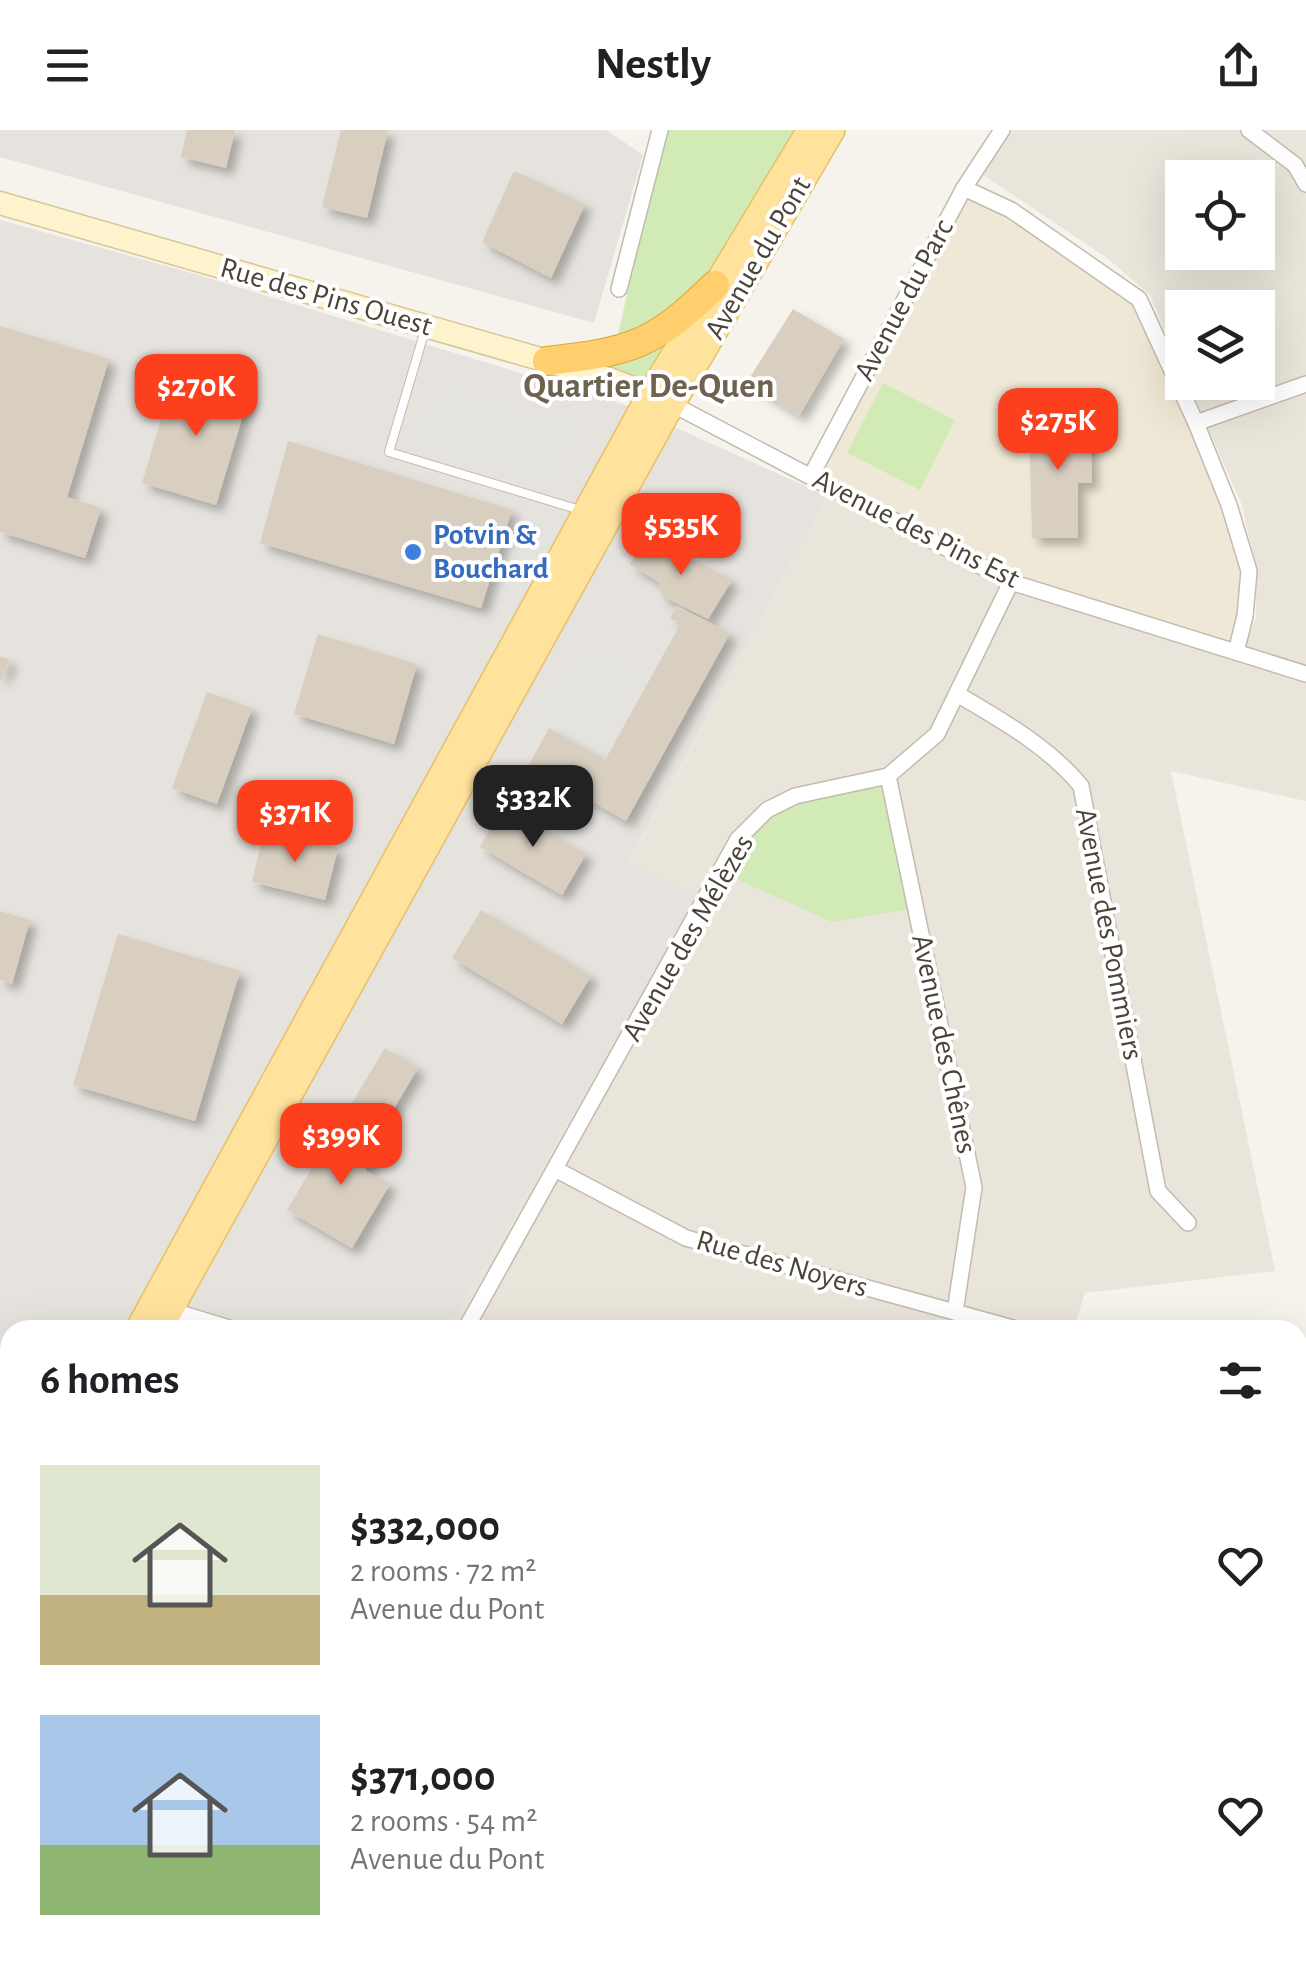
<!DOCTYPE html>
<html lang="en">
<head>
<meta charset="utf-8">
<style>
  :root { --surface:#fff; --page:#f6f6f6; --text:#202124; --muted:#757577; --accent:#fc3f1d }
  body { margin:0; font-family:"Alegreya Sans",sans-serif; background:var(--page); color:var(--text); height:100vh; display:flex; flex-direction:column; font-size:38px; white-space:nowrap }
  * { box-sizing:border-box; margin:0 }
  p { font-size:32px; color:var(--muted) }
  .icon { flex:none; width:55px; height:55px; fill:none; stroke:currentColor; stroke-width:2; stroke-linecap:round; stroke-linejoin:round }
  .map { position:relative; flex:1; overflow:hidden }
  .panel { position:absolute; left:0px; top:1190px; width:1308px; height:642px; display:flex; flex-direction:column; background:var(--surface); border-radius:30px 30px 0 0; box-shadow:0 10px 40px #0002 }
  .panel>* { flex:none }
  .fabs { position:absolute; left:1165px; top:30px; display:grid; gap:20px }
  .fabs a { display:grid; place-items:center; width:110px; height:110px; border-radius:0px; background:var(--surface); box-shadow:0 10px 40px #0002; font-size:50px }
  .price { position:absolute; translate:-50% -85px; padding:0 22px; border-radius:20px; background:var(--accent); color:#fff; font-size:32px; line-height:65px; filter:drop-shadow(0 2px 5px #0008) }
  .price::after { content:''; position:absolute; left:50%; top:60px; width:30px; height:22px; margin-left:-15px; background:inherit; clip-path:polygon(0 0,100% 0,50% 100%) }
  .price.selected { background:#222; color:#fff }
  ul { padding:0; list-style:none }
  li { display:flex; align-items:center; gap:30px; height:250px; padding:0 40px }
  li span { display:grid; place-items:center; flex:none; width:280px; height:200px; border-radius:0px; color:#555 }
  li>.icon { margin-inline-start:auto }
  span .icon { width:120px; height:120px; fill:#fffc; stroke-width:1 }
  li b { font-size:42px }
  h2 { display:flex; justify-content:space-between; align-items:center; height:120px; padding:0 40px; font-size:42px }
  header { display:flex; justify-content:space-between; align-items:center; height:130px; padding:0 40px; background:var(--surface); font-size:45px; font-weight:600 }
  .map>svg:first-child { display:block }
</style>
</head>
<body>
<header><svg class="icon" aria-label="menu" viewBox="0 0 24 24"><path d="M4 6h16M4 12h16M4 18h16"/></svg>Nestly<svg class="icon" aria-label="share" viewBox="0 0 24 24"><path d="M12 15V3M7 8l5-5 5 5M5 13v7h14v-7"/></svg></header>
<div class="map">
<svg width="1306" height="1831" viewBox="0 0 1306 1831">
  <defs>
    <filter id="shadow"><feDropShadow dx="7" dy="7" stdDeviation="5" flood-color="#0004"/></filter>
  </defs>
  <rect width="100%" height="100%" fill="#f6f3ec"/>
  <!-- residential -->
  <g fill="#eae5da" fill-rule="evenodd">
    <path d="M1007,0H1306V671L1171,641L1275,1141L1085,1163L1073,1200H448L697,767L629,733L827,366L1021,465L1242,523L1256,487V438L1242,375L1188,253L1258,252V178H1182V240L1150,165L1107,128L979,42ZM1182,48H1258V122H1182Z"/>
    <polygon points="169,1822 902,1823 899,1831 167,1831"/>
  </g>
  <!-- commercial -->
  <polygon fill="#f7ead8" points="10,1455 10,1539 0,1534 0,1474"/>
  <!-- industrial -->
  <g fill="#e6e2dd">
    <polygon points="0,0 606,0 643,25 594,193 0,27"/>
    <polygon points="0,90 195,144 626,275 827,366 629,732 698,767 448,1200 264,1200 159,1170 140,1200 10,1200 10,1421 0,1438"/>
  </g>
  <!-- education -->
  <polygon fill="#efe8d6" points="964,58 1139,169 1249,441 1233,521 1011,452 812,344"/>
  <!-- green -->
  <g fill="#d2eab5">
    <polygon points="669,0 800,0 644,250 610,239 663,8"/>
    <polygon points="883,253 955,290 920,360 847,323"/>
    <polygon points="885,649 916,778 832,792 723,743 767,680"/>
    <polygon points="1298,1668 1306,1672 1306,1831 944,1831 946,1822 1298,1822"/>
  </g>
  <!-- parking -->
  <g fill="#e5e3e0">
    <polygon points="450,252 583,291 561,364 405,317 423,259 446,264"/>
    <polygon points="511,386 554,397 547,429 532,426 516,478 488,470"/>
    <polygon points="575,507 624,530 642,526 655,533 603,627 547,598 531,625 514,616"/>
  </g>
  <!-- building -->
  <g fill="#d8cfc1" filter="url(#shadow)">
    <polygon points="187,0 235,0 226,38 181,27"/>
    <polygon points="341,0 388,0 367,88 322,77"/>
    <polygon points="514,41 585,74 551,148 482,112"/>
    <polygon points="793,179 844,209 799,286 747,252"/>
    <polygon points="0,196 109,229 67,367 101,378 85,428 0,402"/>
    <polygon points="175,243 249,265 216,375 142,353"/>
    <polygon points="1090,286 1092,353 1078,353 1078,408 1032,408 1029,288"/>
    <polygon points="288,311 512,380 481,478 260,413"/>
    <polygon points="646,406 732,450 708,489 662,466 659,452 630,434"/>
    <polygon points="677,476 730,503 626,691 529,635 549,598 605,630 681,493 670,488"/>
    <polygon points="318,504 417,534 394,614 294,584"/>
    <polygon points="0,526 10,530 0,552"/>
    <polygon points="207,562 252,578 217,674 172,658"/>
    <polygon points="504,676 586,724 562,765 480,717"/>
    <polygon points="264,700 338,718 325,770 252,752"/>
    <polygon points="481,780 591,846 562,894 452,828"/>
    <polygon points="0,781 30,790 12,854 0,850"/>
    <polygon points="118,804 240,841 195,991 73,955"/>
    <polygon points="385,918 418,938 380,1002 346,983"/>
    <polygon points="338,994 379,1017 365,1040 390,1054 352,1118 287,1080"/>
    <polygon points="184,1822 239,1822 265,1830 182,1831"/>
    <polygon points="283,1822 355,1822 352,1831 270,1831"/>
    <polygon points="434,1822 493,1822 476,1831 431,1831"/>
    <polygon points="558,1822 591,1822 589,1831"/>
    <polygon points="820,1822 852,1822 849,1831 817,1831"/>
  </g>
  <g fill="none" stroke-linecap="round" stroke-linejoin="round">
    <!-- lane casing -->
    <g stroke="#c2bbae" stroke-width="10">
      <g id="lane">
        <polyline points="425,200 389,322 580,380"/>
        <polyline points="0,1325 10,1331"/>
        <polyline points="1298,1422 1306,1422"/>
      </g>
    </g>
    <!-- street casing -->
    <g stroke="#c2bbae" stroke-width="18">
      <g id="street">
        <polyline points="1249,0 1295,35 1306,54"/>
        <polyline points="964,58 1011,80 1139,169 1196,293 1229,375 1249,441 1245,486 1236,522"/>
        <polyline points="619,159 660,0"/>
        <polyline points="672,274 1011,452 1306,544"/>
        <polyline points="1196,293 1306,254"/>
        <polyline points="812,344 964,58 1002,0"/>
        <path d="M957,564C1001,590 1048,616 1081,656L1158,1061L1188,1093"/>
        <polyline points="888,646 974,1057 955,1182"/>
        <polyline points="555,1039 686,1108 1020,1200"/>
        <polyline points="163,1178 236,1200"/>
        <polyline points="465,1200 738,709 767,680 795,666 888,646 937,604 1011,452"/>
        <polyline points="1298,1563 1306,1566"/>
        <polyline points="632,1831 635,1822"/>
        <polyline points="915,1831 917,1822"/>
      </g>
    </g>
    <!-- secondary casing -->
    <g stroke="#d6c79b" stroke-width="25">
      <polyline id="secondary" points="0,73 609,249 667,271"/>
    </g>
    <!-- primary casing -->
    <g stroke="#e6c16a" stroke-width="28">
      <g id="primary">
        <polyline points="138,1200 651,263 810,0"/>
        <polyline points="159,1200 672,274 832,0"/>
        <polyline points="0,1450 10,1432"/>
        <polyline points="0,1487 10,1468"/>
      </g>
    </g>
    <!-- highway casing -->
    <g stroke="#e0a43c" stroke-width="30">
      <path id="highway" d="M547,231C632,221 653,216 715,155"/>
    </g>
    <!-- lane -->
    <use href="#lane" stroke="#fff" stroke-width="8"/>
    <!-- street -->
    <use href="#street" stroke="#fff" stroke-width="15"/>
    <!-- secondary -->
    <use href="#secondary" stroke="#fff3cd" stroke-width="22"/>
    <!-- primary -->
    <use href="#primary" stroke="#ffe39c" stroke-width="25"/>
    <!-- highway -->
    <use href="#highway" stroke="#ffcf6e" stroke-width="28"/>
  </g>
  <!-- markers -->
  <circle fill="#3f7fe0" stroke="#fff" stroke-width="4" cx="413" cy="422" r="10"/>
  <g text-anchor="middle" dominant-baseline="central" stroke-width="8" stroke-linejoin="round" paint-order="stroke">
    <!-- street labels -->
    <g font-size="30" fill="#4b4439" stroke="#fff">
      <text transform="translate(758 128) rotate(-60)">Avenue du Pont</text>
      <text transform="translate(326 167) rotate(16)">Rue des Pins Ouest</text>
      <text transform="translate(904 170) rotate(-62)">Avenue du Parc</text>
      <text transform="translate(916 399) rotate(27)">Avenue des Pins Est</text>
      <text transform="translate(1109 804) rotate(79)">Avenue des Pommiers</text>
      <text transform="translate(688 808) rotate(-60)">Avenue des Mélèzes</text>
      <text transform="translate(944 914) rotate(78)">Avenue des Chênes</text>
      <text transform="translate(782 1134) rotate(16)">Rue des Noyers</text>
    </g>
    <!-- shop labels -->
    <g font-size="30" font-weight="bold" fill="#366cbe" stroke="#fff" text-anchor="start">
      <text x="433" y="405">Potvin &amp;<tspan x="433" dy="34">Bouchard</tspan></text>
    </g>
    <!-- quarter labels -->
    <g font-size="35" font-weight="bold" fill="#6e6250" stroke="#fff">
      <text x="649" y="256">Quartier De-Quen</text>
    </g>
  </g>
</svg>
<div class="fabs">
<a><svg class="icon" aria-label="locate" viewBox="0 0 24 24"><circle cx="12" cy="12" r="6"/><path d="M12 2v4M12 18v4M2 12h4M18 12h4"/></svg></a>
<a><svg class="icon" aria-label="layers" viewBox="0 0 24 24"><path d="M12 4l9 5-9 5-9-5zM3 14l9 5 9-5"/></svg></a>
</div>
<b class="price" style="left:196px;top:309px">$270K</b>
<b class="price" style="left:1058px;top:343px">$275K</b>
<b class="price" style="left:681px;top:448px">$535K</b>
<b class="price selected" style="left:533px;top:720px">$332K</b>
<b class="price" style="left:295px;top:735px">$371K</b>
<b class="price" style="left:341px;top:1058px">$399K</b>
<section class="panel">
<h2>6 homes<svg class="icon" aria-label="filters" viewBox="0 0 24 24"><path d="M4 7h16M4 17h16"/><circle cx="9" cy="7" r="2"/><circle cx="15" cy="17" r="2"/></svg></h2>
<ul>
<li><span style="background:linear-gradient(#dfe7d0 65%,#c2b280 0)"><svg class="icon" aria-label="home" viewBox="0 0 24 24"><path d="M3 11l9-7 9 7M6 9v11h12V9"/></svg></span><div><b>$332,000</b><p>2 rooms · 72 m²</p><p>Avenue du Pont</p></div><svg class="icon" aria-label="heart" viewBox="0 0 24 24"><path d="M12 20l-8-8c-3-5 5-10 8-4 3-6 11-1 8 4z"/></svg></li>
<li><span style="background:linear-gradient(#a9c7e8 65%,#8fb573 0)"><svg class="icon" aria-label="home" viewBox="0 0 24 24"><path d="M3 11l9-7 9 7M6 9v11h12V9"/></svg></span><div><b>$371,000</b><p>2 rooms · 54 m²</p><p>Avenue du Pont</p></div><svg class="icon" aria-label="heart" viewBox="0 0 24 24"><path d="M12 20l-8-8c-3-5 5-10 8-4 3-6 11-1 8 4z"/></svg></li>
</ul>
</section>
</div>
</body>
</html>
